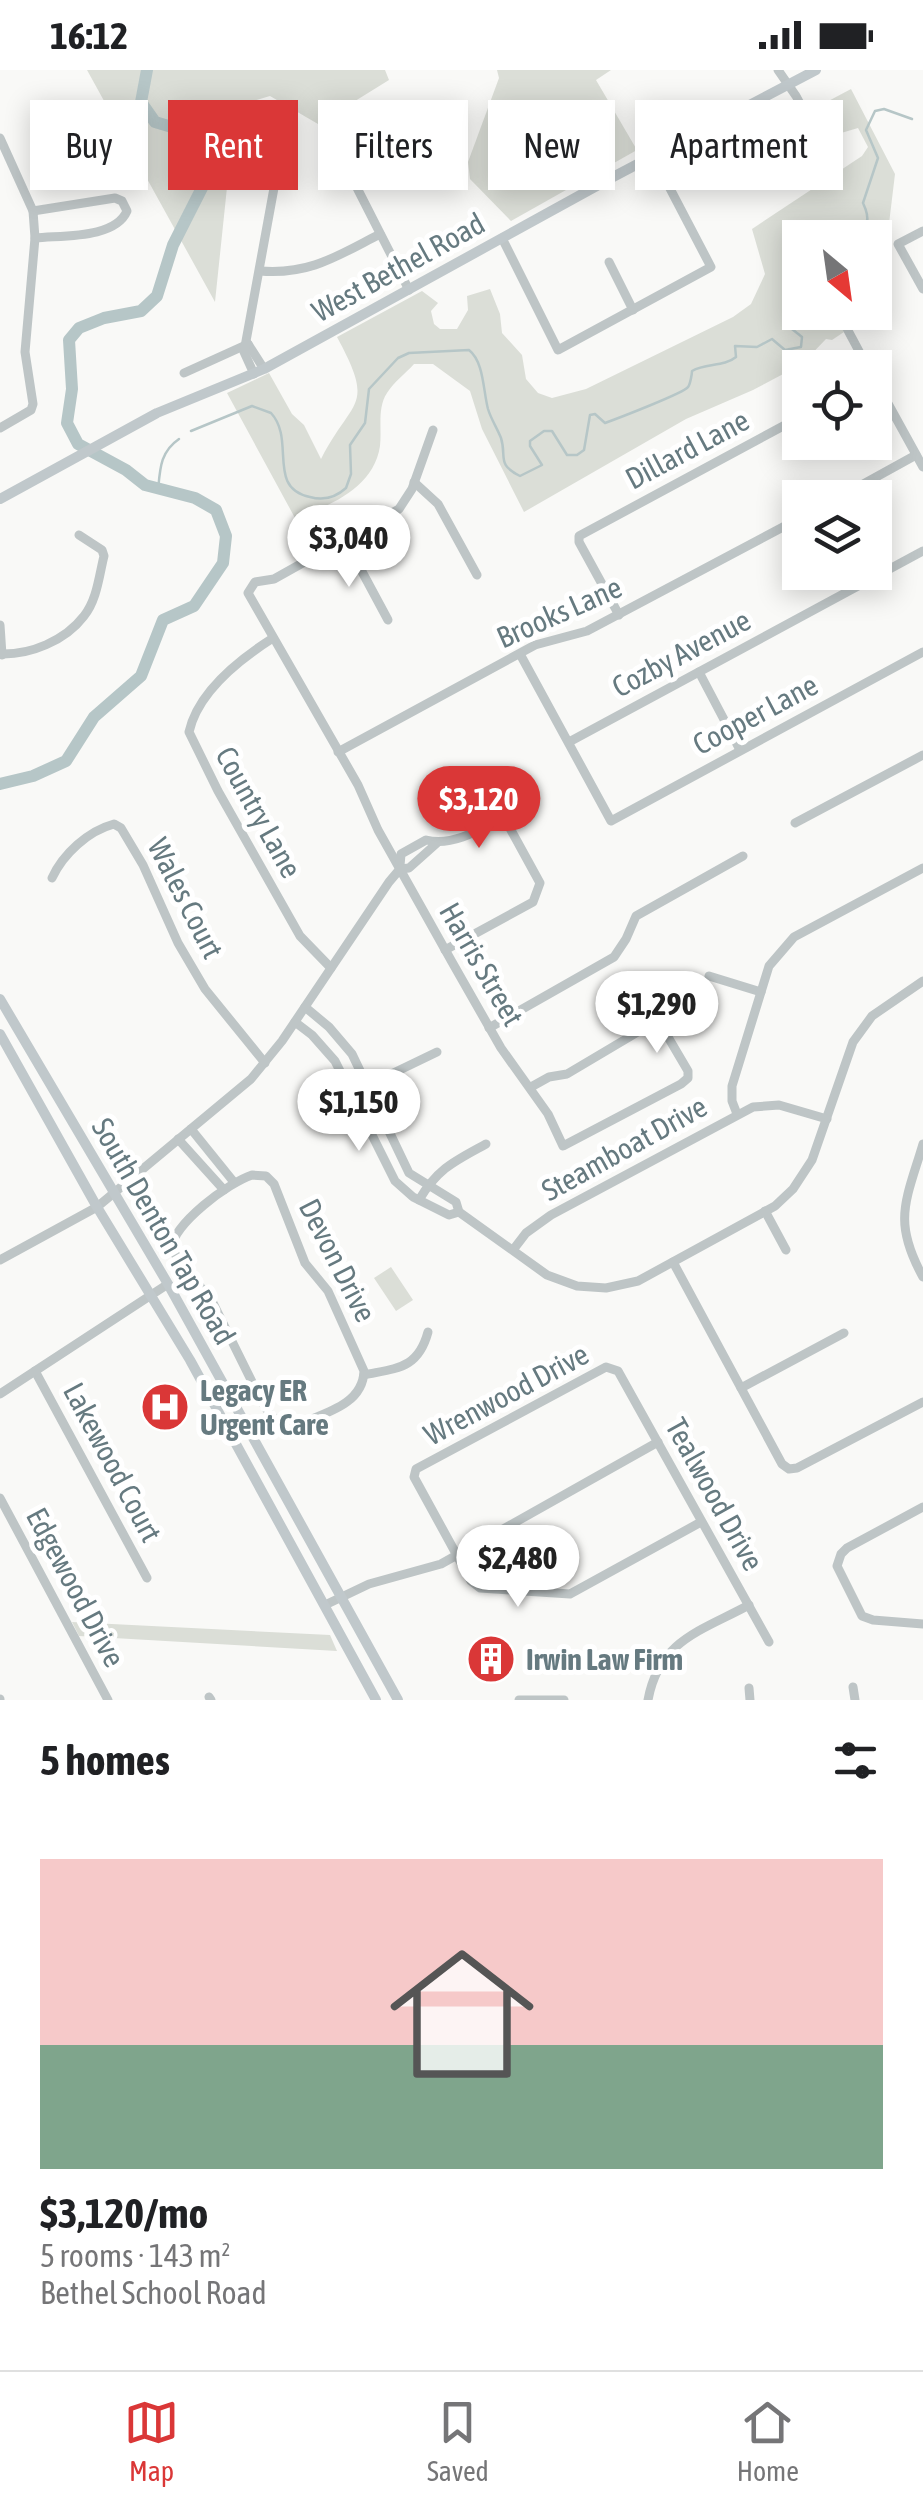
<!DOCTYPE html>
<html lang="en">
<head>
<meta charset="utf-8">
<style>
  :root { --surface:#fff; --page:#f2f2f2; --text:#202124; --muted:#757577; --line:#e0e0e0; --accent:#da3737 }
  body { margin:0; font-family:"Asap Condensed",sans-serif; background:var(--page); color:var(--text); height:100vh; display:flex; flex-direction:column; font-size:38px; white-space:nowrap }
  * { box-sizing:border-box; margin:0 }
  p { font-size:32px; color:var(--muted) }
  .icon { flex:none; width:55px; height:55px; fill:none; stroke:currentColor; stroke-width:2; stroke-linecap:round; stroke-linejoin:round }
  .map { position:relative; height:1630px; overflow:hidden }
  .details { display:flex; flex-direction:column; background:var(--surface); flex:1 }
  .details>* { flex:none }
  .guide { position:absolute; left:30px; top:30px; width:865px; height:90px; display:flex; gap:20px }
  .needle { width:65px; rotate:151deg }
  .tools { position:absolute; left:782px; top:150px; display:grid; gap:20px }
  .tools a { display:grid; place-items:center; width:110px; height:110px; border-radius:0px; background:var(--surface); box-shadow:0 5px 25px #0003; font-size:50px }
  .price { position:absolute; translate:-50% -85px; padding:0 22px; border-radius:35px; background:#fff; color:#222; font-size:32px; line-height:65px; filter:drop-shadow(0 2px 5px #0008) }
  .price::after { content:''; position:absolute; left:50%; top:60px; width:30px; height:22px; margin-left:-15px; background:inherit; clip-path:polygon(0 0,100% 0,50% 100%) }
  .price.current { background:var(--accent); color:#fff }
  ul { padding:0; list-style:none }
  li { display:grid; align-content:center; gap:20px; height:530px; padding:0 40px }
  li+li { border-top:2px solid var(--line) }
  li span { display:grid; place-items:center; height:310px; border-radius:0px; color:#555 }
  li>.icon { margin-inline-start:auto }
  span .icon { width:180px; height:180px; fill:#fffc; stroke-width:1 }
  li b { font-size:42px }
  h2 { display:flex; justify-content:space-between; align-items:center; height:120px; padding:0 40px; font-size:42px }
  .pill { padding:0 35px; border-radius:0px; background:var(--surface); box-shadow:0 5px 25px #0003; font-size:35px; line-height:90px }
  .pill.current { background:var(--accent); color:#fff }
  .status { display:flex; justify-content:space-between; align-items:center; height:70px; padding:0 50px; background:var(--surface); direction:ltr }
  .status svg { height:28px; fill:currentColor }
  .menu { display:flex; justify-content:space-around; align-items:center; height:140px; border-top:2px solid var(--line); background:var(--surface); font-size:28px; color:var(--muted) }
  .menu a { display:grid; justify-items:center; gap:5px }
  .menu .current { color:var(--accent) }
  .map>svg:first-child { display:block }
</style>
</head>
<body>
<div class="status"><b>16:12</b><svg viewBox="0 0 49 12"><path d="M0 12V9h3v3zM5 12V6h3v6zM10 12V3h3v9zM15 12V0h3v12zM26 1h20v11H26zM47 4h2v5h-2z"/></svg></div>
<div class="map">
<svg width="923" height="1630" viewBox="0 0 923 1630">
  <rect width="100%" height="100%" fill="#f9f9f7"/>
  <!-- green -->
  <g fill="#dbded7">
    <polygon points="87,0 385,0 389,10 318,54 270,26 250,32 233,60 215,232"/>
    <polygon points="497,0 611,0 596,10 637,80 511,151 470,109 468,92 499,8"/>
    <path d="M851,19L895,104L888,162L875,176V168H800V242L841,243L839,253L844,262L832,270L826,269L802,294L753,320L686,349L524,442L482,359L470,321L433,294H414C406,303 394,312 387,323C377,338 382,358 380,376C374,417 331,436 295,448L227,323L269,303L292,344L304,355L321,389C353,327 376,339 337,267L422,221L438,233L431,241L434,254L440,259H457L468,240L467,226L490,219L500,244L502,263L522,285L526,309L538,323L552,328L586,319L733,247L751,234L765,204L752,159L862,86L868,77L858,58L831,66L827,59H813L804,44Z"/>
    <polygon points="391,1197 413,1230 396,1241 374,1208"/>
    <polygon points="72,1552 330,1565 337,1581 79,1566"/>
  </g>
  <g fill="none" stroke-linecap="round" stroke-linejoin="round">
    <!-- stream -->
    <g stroke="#b6c6c7" stroke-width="2.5">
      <path d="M855,168C868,156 871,150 863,133L878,88L866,60L875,41L884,39L912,49"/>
      <path d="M191,361L252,336L271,343C296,370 266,418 310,427C324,431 335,428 346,418L351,404L350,375L365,353L369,319L398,288L409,283L469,280C484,292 483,320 488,339C491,349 497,358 501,368C507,387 496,394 520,406L542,395L530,376V371L544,361H552L567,385H577L584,380L590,345L595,344L605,353C616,349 684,323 688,317C690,315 692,304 692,301C706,293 724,297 736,287L735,276L757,277L772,269L785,280L801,277L802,267L787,255C786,241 790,223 800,214"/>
      <path d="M158,421C160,399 160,382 179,369"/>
    </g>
    <!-- river -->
    <polyline stroke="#b6c6c7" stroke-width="12" points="0,714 33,706 66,691 94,647 141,606 163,550 194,536 223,493 226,466 216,440 195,428 145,415 126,400 78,374 67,353 72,319 69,270 79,258 104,248 141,241 157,226 173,175 210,102 205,80 182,60 155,52 141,32 147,0"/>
    <!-- minor -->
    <g stroke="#bec5c6" stroke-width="9">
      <polyline points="778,0 796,26 834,97"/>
      <polyline points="327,59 409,220"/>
      <polyline points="0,68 33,141 35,168 25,282 33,334 31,340 0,358"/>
      <path d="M33,141L115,128L122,131L127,141C115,169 62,165 35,168"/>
      <polyline points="923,161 898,174 923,219"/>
      <polyline points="502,168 558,280 711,197 653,86"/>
      <polyline points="609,192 633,240"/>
      <path d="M260,201C310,205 337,186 380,164"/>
      <polyline points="844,253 868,298"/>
      <polyline points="248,274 264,299"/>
      <polyline points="184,303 248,274"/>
      <polyline points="254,304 244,282 276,107"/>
      <polyline points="875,310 923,397"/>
      <polyline points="433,360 412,419 399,439 274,509 255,512 248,523 358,715 378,760 452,892 501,978 548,1044 563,1076 681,1014 688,1008 688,1001 658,950 567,1004 549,1007 531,1017"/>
      <polyline points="414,412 438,434 477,505"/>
      <polyline points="838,428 916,385"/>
      <polyline points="345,470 388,550"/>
      <polyline points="619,545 579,472 579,466 800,347"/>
      <polyline points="0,555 2,585"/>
      <path d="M273,568C240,589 198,621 189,662L218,721L300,866L331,898"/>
      <path d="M0,584C30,585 65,571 84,546C97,530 99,506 104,486L102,480L79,465"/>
      <polyline points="520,584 611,751 923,582"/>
      <polyline points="699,602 740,680"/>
      <polyline points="569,672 923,481"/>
      <polyline points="338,682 535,575 587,561 800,448"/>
      <polyline points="795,753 923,685"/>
      <path d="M400,796L401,784L426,770C453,777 481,759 505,746"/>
      <path d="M52,808C63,784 88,761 114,754L121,758L143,795L178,873L205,919L265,993"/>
      <polyline points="445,880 533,832 540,813 483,709"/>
      <polyline points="709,906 761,922"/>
      <polyline points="305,937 329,957 352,984 409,1103 456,1132 459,1142 547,1205 577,1216 606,1218 638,1211 775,1136 793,1119 812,1090 853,972 872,946 923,911"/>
      <polyline points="295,952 312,965 335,991 395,1111 413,1127 449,1145 459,1142"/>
      <polyline points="489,958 614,887 626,869 636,846 743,786"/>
      <polyline points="352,1023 437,982"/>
      <polyline points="737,1044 732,1031 732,1016 769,896 794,867 923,798"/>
      <polyline points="191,1059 233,1111"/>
      <polyline points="178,1069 224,1120"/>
      <path d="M923,1074C906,1131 892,1151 923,1207"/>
      <path d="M252,1105L266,1106L274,1114L305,1193L328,1221L364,1301C363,1336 321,1344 295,1356L284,1357L269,1343L261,1330L213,1233L171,1179C174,1153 228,1113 252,1105Z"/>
      <path d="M419,1130C438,1098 455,1091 486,1074"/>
      <polyline points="765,1141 786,1180"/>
      <polyline points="513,1180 526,1163 551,1145 753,1037 779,1035 827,1049"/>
      <polyline points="0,1190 97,1137 251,1009 282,971 389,812 400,799 409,798 437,773"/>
      <polyline points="673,1192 782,1394 789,1399 797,1398 923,1332"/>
      <polyline points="35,1301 147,1508"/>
      <path d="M364,1305C397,1298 418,1299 428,1262"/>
      <polyline points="741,1318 844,1263"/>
      <polyline points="0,1324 168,1214"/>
      <polyline points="0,1428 108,1630"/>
      <polyline points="923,1437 847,1478 841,1484 837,1496 862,1546 873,1550 923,1554"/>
      <polyline points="701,1452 570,1524 480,1518 471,1511 414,1407 416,1399 606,1297 618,1301 769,1572"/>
      <polyline points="325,1535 369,1514 441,1494 658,1372"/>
      <polyline points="853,1617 855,1630"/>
      <polyline points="749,1618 750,1630"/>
      <polyline points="209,1627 211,1630"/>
      <polyline points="0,1629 0,1630"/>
      <polyline points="519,1630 564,1630"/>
      <path d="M648,1630C659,1570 701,1561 749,1535"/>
    </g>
    <!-- major -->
    <g stroke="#c0c8cb" stroke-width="10">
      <polyline points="0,429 157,343 264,299 613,107 816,0"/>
      <polyline points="0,929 168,1214 398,1630"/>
      <polyline points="0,964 97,1137 190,1290 376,1630"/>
    </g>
  </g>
  <!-- icons -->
  <defs>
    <g id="hospital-disc" transform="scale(2.5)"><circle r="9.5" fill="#da3737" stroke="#fff"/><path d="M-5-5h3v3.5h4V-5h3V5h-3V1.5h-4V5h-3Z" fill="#fff"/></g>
    <g id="building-disc" transform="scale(2.5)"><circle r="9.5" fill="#da3737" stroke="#fff"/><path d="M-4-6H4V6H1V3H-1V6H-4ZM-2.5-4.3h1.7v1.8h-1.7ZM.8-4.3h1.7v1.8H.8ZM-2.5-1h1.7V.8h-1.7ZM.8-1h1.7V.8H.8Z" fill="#fff"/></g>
  </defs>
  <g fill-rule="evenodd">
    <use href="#hospital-disc" x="165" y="1337"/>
    <use href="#building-disc" x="491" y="1589"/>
  </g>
  <g text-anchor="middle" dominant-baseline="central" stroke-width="10" stroke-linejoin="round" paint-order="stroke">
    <!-- street labels -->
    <g font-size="30" fill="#667a80" stroke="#fff">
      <text transform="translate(398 197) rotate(-29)">West Bethel Road</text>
      <text transform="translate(687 379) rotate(-28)">Dillard Lane</text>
      <text transform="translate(559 542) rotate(-24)">Brooks Lane</text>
      <text transform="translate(681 583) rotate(-28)">Cozby Avenue</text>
      <text transform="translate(755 644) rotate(-28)">Cooper Lane</text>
      <text transform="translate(259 742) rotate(61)">Country Lane</text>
      <text transform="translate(186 828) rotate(63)">Wales Court</text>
      <text transform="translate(482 894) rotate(60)">Harris Street</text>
      <text transform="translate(624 1078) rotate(-29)">Steamboat Drive</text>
      <text transform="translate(164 1161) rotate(60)">South Denton Tap Road</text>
      <text transform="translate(338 1190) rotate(63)">Devon Drive</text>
      <text transform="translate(506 1324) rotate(-28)">Wrenwood Drive</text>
      <text transform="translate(113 1392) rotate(62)">Lakewood Court</text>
      <text transform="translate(715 1424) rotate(61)">Tealwood Drive</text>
      <text transform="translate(76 1517) rotate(62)">Edgewood Drive</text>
    </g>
    <!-- poi labels -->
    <g font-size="30" font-weight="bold" fill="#667a80" stroke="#fff" text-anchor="start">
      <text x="200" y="1320">Legacy ER<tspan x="200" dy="34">Urgent Care</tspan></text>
      <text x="526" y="1589">Irwin Law Firm</text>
    </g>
  </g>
</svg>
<div class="tools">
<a><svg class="needle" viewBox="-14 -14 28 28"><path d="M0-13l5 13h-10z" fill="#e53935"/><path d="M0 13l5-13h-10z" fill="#757577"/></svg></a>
<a><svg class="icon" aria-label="locate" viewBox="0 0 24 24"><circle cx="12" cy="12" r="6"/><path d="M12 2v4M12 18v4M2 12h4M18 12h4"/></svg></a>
<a><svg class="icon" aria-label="layers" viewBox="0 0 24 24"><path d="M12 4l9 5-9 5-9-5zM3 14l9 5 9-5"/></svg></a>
</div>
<b class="price" style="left:349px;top:520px">$3,040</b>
<b class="price current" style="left:479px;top:781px">$3,120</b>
<b class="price" style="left:657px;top:986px">$1,290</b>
<b class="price" style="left:359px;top:1084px">$1,150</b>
<b class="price" style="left:518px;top:1540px">$2,480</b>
<div class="guide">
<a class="pill">Buy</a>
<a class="pill current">Rent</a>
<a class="pill">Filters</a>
<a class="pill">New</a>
<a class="pill">Apartment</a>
</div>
</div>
<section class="details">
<h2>5 homes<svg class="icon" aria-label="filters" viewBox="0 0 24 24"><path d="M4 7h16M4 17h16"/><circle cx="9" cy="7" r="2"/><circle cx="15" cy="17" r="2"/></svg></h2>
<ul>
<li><span style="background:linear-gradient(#f6c9c9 60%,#7fa58c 0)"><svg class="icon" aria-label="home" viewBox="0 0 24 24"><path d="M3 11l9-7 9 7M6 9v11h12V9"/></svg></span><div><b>$3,120/mo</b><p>5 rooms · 143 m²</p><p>Bethel School Road</p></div></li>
</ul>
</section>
<nav class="menu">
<a class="current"><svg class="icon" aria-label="map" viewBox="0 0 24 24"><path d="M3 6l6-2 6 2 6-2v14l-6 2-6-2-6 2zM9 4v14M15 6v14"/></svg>Map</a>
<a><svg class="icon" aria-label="saved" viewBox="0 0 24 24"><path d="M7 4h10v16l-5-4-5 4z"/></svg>Saved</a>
<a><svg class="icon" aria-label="home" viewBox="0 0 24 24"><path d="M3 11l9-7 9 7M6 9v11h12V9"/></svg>Home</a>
</nav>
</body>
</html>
